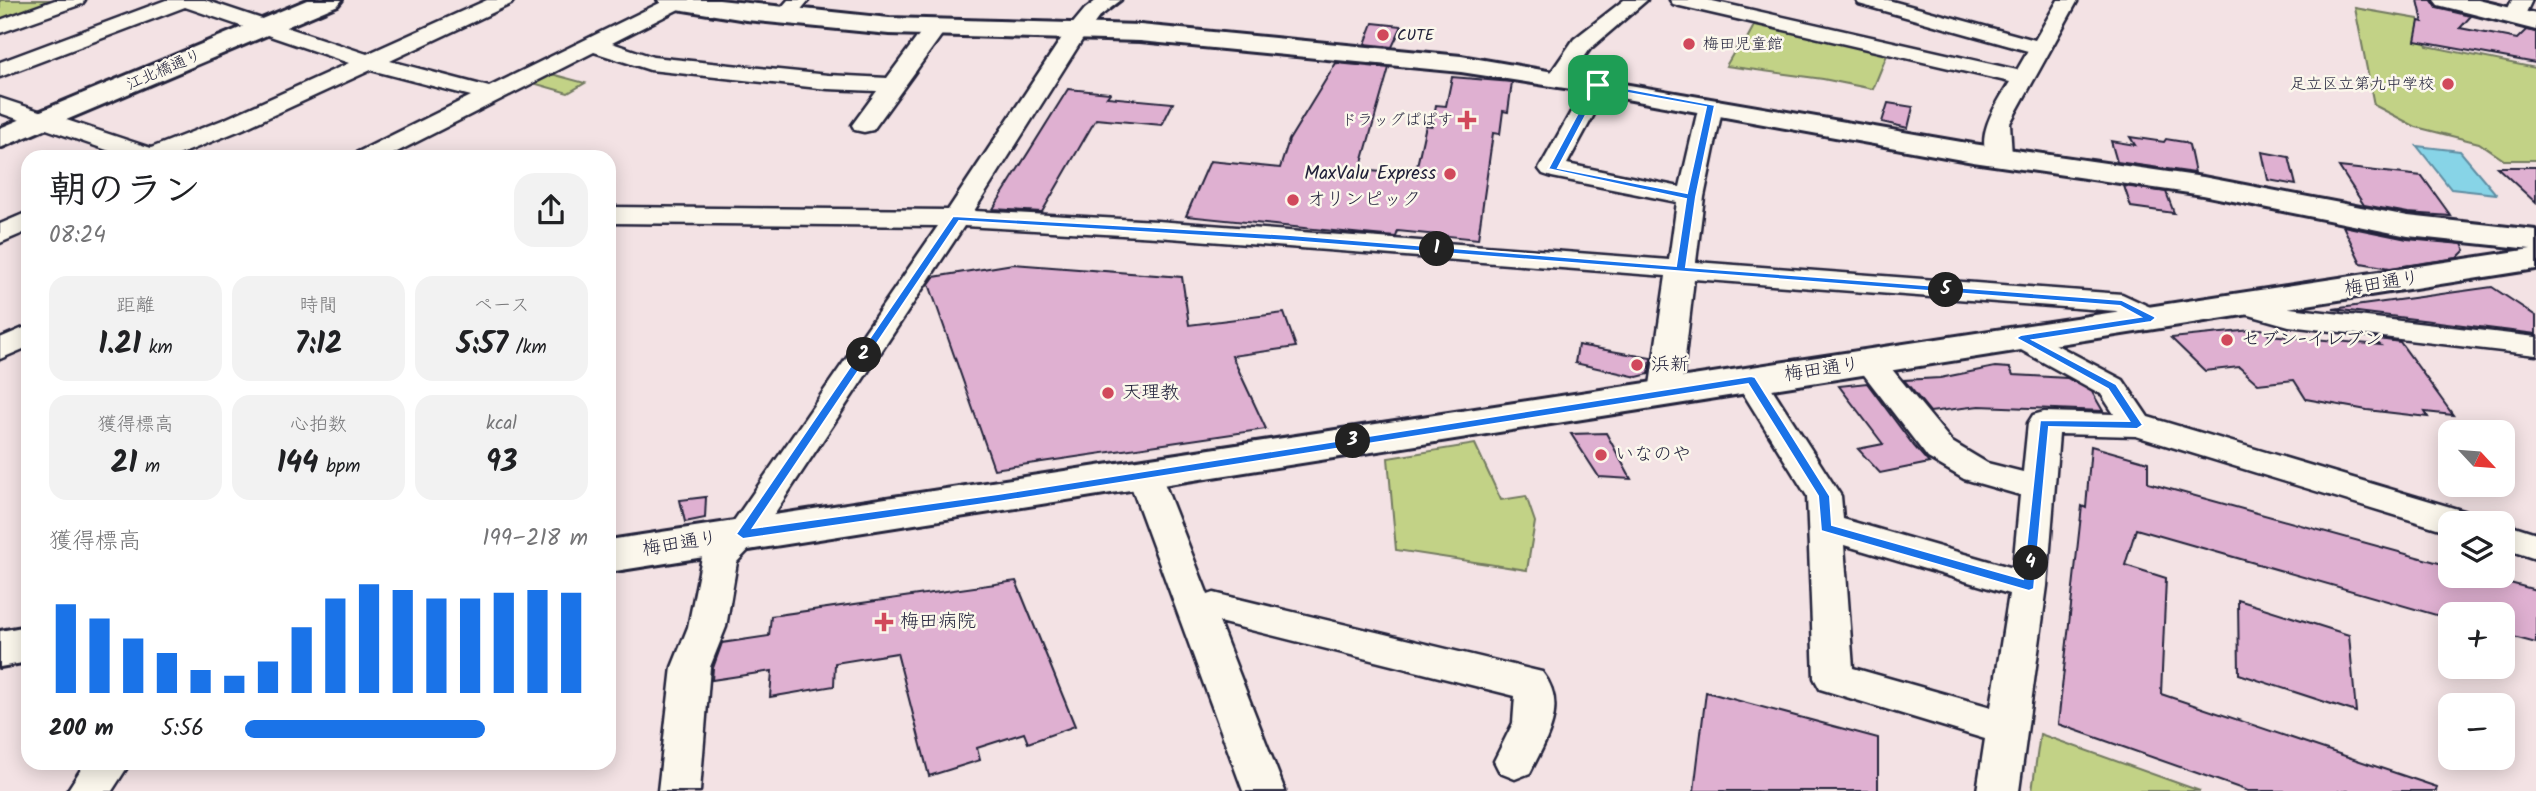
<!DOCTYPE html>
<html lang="ja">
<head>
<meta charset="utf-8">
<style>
	body { margin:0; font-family:Kalam,"Klee One",sans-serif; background:#f2f2f2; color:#202124; height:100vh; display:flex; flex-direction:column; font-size:26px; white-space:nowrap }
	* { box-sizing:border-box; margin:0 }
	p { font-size:23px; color:#757577 }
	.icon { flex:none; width:38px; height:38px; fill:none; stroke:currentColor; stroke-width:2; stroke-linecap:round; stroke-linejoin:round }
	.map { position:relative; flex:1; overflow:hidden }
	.drawer { position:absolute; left:21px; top:150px; width:595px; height:620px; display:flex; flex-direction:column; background:#fff; border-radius:21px; box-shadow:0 4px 18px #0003 }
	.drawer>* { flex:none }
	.needle { width:46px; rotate:116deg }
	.buttons { position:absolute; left:2438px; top:420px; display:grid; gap:14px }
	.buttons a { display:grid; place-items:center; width:77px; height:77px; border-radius:14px; background:#fff; box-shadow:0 4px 18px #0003; font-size:35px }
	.pin { position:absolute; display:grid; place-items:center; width:60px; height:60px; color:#fff; margin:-30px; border-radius:14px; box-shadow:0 4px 10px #0006 }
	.km { position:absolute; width:35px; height:35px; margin:-18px; border-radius:50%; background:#222; color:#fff; font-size:19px; line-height:35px; text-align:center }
	.round { display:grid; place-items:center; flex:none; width:74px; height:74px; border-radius:21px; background:#f2f2f2 }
	.summary { display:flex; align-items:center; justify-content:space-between; height:119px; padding:0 28px }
	h1 { font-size:38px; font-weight:700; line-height:52px }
	.stats { display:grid; grid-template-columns:repeat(3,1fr); gap:10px; height:119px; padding:7px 28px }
	.stats div { display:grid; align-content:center; border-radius:18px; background:#f2f2f2; text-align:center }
	.stats b { font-size:30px; font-weight:700 }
	.stats small { font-size:19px; font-weight:400 }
	.stats p { font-size:19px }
	.chart { height:196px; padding:14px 28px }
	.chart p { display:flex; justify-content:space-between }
	.chart svg { width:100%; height:126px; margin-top:7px; stroke:#1a73e8; stroke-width:6 }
	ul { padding:0 28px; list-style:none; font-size:23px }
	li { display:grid; grid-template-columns:112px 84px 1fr; align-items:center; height:52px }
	li i { height:18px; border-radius:9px; background:#1a73e8 }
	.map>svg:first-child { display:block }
	.green { fill:#c2d286; stroke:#727a60; stroke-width:2 }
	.water { fill:#87d4e7; stroke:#5f8da2; stroke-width:2 }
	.building { fill:#dfb0d1; stroke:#22223b; stroke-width:2 }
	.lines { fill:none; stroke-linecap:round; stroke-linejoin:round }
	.street-casing { stroke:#22223b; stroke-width:5 }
	.secondary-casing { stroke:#22223b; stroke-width:6 }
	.street { fill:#fbf7ec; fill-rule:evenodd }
	.secondary { fill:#fbf7ec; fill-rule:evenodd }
	.route { fill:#1a73e8; stroke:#fff; stroke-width:2; fill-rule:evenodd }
	.poi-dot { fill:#d1495b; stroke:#fbf7ec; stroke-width:2.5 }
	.labels { text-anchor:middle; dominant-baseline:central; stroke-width:5; stroke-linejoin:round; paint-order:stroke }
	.far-poi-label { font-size:16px; fill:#22223b; stroke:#fbf7ec; text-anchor:start }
	.far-street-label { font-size:16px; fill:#22223b; stroke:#fbf7ec }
	.poi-label { font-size:19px; fill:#22223b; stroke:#fbf7ec; text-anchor:start }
	.street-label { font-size:19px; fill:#22223b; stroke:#fbf7ec }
</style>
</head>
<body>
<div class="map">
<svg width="2536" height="791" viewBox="0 0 2536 791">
	<rect width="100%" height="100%" fill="#f3e2e4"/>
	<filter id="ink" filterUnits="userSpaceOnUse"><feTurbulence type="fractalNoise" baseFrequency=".0143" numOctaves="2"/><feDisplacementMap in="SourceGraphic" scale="14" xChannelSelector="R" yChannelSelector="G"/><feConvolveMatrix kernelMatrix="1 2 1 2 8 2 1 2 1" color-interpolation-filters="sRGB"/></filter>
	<g filter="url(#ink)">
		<!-- green -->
		<path class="green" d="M 0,0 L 63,0 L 0,25 Z
			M 2355,8 L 2418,19 L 2427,46 L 2536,68 L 2536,160 L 2504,160 L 2479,143 L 2416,127 L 2374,105 Z
			M 1756,22 L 1889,50 L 1873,89 L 1823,79 L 1726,66 L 1738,45 L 1743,46 Z
			M 544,72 L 585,83 L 568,93 L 526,81 Z
			M 1475,444 L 1501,500 L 1526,496 L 1535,522 L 1527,570 L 1396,550 L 1388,458 Z
			M 2040,734 L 2200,791 L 2032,791 Z"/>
		<!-- water -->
		<path class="water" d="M 2417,146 L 2460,151 L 2496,194 L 2451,189 Z"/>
		<!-- building -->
		<path class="building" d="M 2418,0 L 2432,0 L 2437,8 L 2471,16 L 2460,28 L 2517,39 L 2526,30 L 2536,32 L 2536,63 L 2415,41 L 2419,21 L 2423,22 Z
			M 1373,23 L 1402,26 L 1392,47 L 1365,44 Z
			M 1336,63 L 1389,68 L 1360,170 L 1415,175 L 1426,125 L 1432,126 L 1436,105 L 1446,106 L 1452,77 L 1512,82 L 1508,112 L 1503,111 L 1500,134 L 1493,133 L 1478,239 L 1398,231 L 1396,237 L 1363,234 L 1186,216 L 1210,161 L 1280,168 L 1289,140 Z
			M 1068,89 L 1110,93 L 1107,97 L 1173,103 L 1162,125 L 1096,119 L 1042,212 L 993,209 Z
			M 1888,103 L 1913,107 L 1908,128 L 1882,122 Z
			M 2130,137 L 2164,142 L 2166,139 L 2184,142 L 2189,145 L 2195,173 L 2117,162 L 2111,141 L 2135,145 Z
			M 2262,152 L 2289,157 L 2296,185 L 2268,180 Z
			M 2339,167 L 2422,176 L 2451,216 L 2408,213 L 2364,205 Z
			M 2497,167 L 2536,167 L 2536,203 Z
			M 2124,186 L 2166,192 L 2174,213 L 2131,207 Z
			M 2343,226 L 2407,239 L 2462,244 L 2465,250 L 2457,258 L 2390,268 L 2361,263 Z
			M 1013,264 L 1182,277 L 1189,325 L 1284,313 L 1296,347 L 1232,356 L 1266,429 L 994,469 L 929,284 L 934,277 Z
			M 2492,287 L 2536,316 L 2536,334 L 2333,309 Z
			M 2262,329 L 2269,335 L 2380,345 L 2371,338 L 2400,342 L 2453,415 L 2425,412 L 2428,417 L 2367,410 L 2306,399 L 2294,380 L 2258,384 L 2239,367 L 2205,371 L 2171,338 Z
			M 1578,345 L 1651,358 L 1649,374 L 1637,377 L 1575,363 Z
			M 1995,367 L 2010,368 L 2013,375 L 2067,378 L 2092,392 L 2103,411 L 1979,406 L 1930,412 L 1904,380 L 1940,378 Z
			M 1867,383 L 1914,446 L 1929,463 L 1880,473 L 1858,449 L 1883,444 L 1839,386 Z
			M 1606,433 L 1631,479 L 1599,477 L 1571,434 Z
			M 2091,446 L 2148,462 L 2148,483 L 2450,566 L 2450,576 L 2484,576 L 2536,590 L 2536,643 L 2502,634 L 2502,614 L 2450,614 L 2450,619 L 2136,529 L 2125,565 L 2166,578 L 2161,694 L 2437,787 L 2436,791 L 2248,791 L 2058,724 L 2082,506 L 2086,508 Z
			M 706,497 L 705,518 L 685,522 L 680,500 Z
			M 1016,581 L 1075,726 L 1028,743 L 1024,733 L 977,748 L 980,760 L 929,776 L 897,653 L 835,663 L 834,686 L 770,697 L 772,671 L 712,680 L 713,668 L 722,643 L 769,636 L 771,616 Z
			M 2238,600 L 2349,635 L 2356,712 L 2239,674 Z
			M 1706,692 L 1878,738 L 1878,791 L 1694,791 Z"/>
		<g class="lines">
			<defs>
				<path id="street" d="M 55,0 L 85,0 L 82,4 L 0,33 L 0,20 Z
					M 166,0 L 205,0 L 367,54 L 487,0 L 514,0 L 511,4 L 390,61 L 489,87 L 666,0 L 688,2 L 685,6 L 612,43 L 653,57 L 828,75 L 887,78 L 927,24 L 943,24 L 946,29 L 873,130 L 864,132 L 855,130 L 852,125 L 877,91 L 828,89 L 650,70 L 594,52 L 385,158 L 353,158 L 356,153 L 471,96 L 371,70 L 243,129 L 171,158 L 130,158 L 0,113 L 0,98 L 151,148 L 225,119 L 349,63 L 185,7 L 0,77 L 0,62 Z
					M 788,0 L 809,0 L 792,20 L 778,20 L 774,16 Z
					M 1097,0 L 1121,0 L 1099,17 L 1082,40 L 974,211 L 1157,221 L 1669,260 L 1677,202 L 1552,177 L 1543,174 L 1539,169 L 1586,85 L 1590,80 L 1606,80 L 1610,85 L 1567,164 L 1680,187 L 1699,105 L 1703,100 L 1719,100 L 1723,105 L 1704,197 L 1696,262 L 2122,294 L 2161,312 L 2166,318 L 2161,324 L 2151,327 L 2141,324 L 2116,311 L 1694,279 L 1681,392 L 1676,399 L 1665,402 L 1654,399 L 1649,392 L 1666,276 L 1157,237 L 964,226 L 755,543 L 737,562 L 726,627 L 710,667 L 700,791 L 658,791 L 672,667 L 688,627 L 702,557 L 707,548 L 731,525 L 938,226 L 609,223 L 609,207 L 948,210 L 1065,33 L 1085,9 Z
					M 1624,0 L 1647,0 L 1590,49 L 1566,83 L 1550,83 L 1547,78 L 1574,39 Z
					M 1670,0 L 1708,0 L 2017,70 L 2028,51 L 1859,4 L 1856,0 L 1888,0 L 2035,40 L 2058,0 L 2078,0 L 2010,123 L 2012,157 L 2008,162 L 1999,165 L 1990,162 C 1973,137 1997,103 2010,82 L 1680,6 L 1673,4 Z
					M 2512,0 L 2532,0 L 2522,21 L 2508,21 L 2504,17 Z
					M 28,212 L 28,231 L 0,243 L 0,224 Z
					M 2245,296 L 2290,308 L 2536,337 L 2536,355 L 2289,326 L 2235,311 L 2230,305 L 2235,299 Z
					M 28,326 L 28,347 L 0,359 L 0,338 Z
					M 2021,329 L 2032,332 L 2123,380 L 2148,417 L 2474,514 L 2479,523 L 2450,523 L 2450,532 L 2136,436 L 2059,434 L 2047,586 L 2019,791 L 1977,791 L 1985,739 L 1820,689 L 1814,678 L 1807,496 L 1735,380 L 1740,373 L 1751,370 L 1762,373 L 1841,496 L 1843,519 L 2013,568 L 2020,495 L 1964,479 L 1928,458 L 1855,363 L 1859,356 L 1870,353 L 1881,356 L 1952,442 L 1987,463 L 2023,472 L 2028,423 L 2033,415 L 2044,412 L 2114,414 L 2101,394 L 2010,344 L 2006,338 L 2010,332 ZM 1844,545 L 2009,594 L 1991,707 L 1853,668 Z
					M 1144,463 L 1156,467 L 1161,475 L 1208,595 L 1214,593 L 1542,672 C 1569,706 1546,740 1530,773 L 1515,779 L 1500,773 L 1494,761 L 1513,723 L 1515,696 L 1219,622 L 1285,791 L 1243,791 L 1127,475 L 1132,467 Z
					M 2502,522 L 2536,533 L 2536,559 L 2502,548 L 2502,523 L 2499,523 Z
					M 85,763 L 130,763 L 112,791 L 67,791 Z"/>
				<path id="secondary" d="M 307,0 L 342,0 L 338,5 L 0,148 L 0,128 Z
					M 658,0 L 719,0 L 889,18 L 1140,25 L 1461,56 L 1973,144 L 2203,177 L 2408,216 L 2536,230 L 2536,269 L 609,572 L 609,540 L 2531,249 L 2408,236 L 2203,195 L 1973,162 L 1571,89 L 1461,72 L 1140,41 L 889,34 L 746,20 L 671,8 L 662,5 Z
					M 2434,0 L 2478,0 L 2536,14 L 2536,30 L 2438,5 Z
					M 28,626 L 28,662 L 0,667 L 0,631 Z"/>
			</defs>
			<!-- street casing -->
			<use href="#street" class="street-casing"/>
			<!-- secondary casing -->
			<use href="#secondary" class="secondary-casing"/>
			<!-- street -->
			<use href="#street" class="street"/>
			<!-- secondary -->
			<use href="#secondary" class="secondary"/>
		</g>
	</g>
	<!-- route -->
	<path class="route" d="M 1598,83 L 1715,105 L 1696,197 L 1686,267 L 2122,300 L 2154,316 L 2156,318 L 2151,322 L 2033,340 L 2116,384 L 2143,425 L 2137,429 L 2049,427 L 2034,589 L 2029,591 L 1821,531 L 1818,496 L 1748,384 L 998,502 L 743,539 L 736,534 L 953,216 L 1290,235 L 1676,266 L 1686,199 L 1548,169 L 1593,85 ZM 1600,88 L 1706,107 L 1687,193 L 1558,168 ZM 959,221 L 1290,241 L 2120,306 L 2140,317 L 2021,335 L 2016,338 L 2108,389 L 2129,421 L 2040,420 L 2023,579 L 1832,525 L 1830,496 L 1755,377 L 1751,376 L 998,494 L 753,528 Z"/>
	<!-- markers -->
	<g class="poi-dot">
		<circle cx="1383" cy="35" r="7"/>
		<circle cx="1689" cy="44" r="7"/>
		<circle cx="2448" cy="84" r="7"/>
		<path d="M1463.5 109.5h7v7h7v7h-7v7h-7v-7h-7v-7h7z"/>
		<circle cx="1450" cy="174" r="7"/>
		<circle cx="1293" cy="200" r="7"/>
		<circle cx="2227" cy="340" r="7"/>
		<circle cx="1637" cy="365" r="7"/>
		<circle cx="1108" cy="393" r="7"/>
		<circle cx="1601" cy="455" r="7"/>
		<path d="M880.5 611.5h7v7h7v7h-7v7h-7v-7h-7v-7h7z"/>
	</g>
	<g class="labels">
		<!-- far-poi labels -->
		<g class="far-poi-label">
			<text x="1397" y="35">CUTE</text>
			<text x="1703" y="44">梅田児童館</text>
			<text x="2434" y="84" text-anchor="end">足立区立第九中学校</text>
			<text x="1453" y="120" text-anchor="end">ドラッグぱぱす</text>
		</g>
		<!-- far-street labels -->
		<g class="far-street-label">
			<text transform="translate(164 70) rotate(-23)">江北橋通り</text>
		</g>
		<!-- poi labels -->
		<g class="poi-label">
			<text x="1436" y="174" text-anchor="end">MaxValu Express</text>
			<text x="1307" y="200">オリンピック</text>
			<text x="2241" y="340">セブン-イレブン</text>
			<text x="1651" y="365">浜新</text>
			<text x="1122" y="393">天理教</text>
			<text x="1615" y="455">いなのや</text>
			<text x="900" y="622">梅田病院</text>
		</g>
		<!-- street labels -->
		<g class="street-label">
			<text transform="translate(2382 284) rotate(-9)">梅田通り</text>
			<text transform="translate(1822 370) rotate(-8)">梅田通り</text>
			<text transform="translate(680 544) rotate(-9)">梅田通り</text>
		</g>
	</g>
</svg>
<div class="buttons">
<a><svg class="needle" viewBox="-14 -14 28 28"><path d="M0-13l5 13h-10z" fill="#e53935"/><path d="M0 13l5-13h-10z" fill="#757577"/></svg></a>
<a><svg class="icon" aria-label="layers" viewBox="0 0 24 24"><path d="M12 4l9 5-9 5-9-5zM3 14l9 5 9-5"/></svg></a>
<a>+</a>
<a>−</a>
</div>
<div class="pin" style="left:1598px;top:85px;background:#1e9e55"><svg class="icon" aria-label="arrive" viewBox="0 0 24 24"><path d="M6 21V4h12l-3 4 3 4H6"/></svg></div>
<b class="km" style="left:1437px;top:249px">1</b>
<b class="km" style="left:864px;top:355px">2</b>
<b class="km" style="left:1353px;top:441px">3</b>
<b class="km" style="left:2031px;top:563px">4</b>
<b class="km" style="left:1946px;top:290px">5</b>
<section class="drawer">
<div class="summary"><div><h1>朝のラン</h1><p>08:24</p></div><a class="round"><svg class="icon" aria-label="share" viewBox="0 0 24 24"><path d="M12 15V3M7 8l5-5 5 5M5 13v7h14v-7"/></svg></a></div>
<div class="stats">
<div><p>距離</p><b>1.21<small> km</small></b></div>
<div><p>時間</p><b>7:12</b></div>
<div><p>ペース</p><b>5:57<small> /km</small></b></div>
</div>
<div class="stats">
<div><p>獲得標高</p><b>21<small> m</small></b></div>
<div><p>心拍数</p><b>144<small> bpm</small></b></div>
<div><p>kcal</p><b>93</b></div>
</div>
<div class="chart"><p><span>獲得標高</span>199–218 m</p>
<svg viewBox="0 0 160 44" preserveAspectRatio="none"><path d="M5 44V13M15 44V18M25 44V25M35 44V30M45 44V36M55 44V38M65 44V33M75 44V21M85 44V11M95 44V6M105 44V8M115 44V11M125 44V11M135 44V9M145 44V8M155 44V9"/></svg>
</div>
<ul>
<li><b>200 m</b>5:56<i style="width:70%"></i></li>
</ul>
</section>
</div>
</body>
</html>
